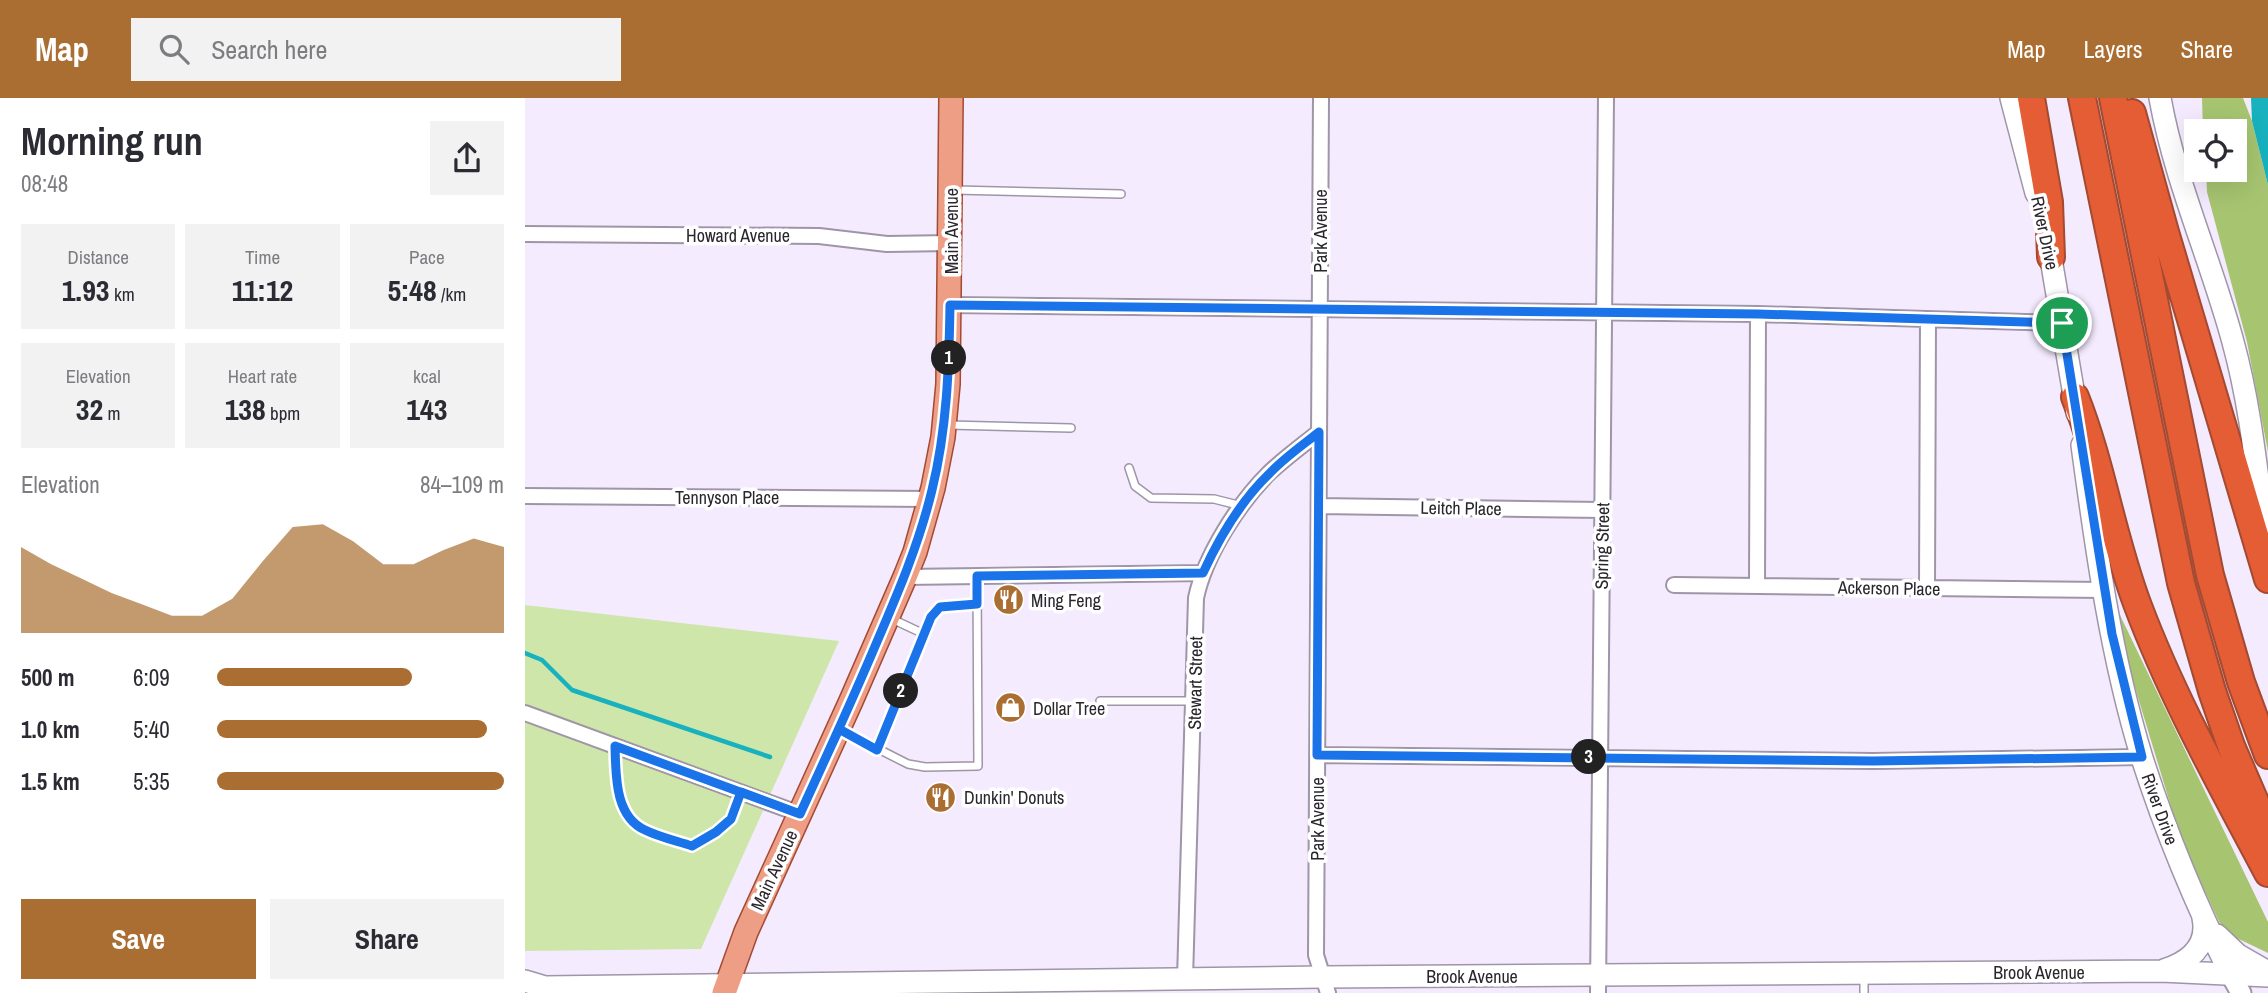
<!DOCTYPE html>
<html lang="en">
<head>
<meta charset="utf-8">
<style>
	body { margin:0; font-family:"Archivo Narrow",sans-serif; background:#f2f2f3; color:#2b2b33; height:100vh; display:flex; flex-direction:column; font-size:26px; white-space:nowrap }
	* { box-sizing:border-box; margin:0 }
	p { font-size:23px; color:#7c7c81 }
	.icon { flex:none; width:38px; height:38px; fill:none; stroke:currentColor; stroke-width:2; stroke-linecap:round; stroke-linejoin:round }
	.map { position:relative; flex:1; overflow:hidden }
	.drawer { display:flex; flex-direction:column; background:#fff; width:525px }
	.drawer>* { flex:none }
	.controls { position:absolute; left:1659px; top:21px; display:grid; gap:14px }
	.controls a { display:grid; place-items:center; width:63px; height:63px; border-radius:0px; background:#fff; box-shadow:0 7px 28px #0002; font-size:35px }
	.pin { position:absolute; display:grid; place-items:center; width:60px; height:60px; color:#fff; margin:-30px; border:4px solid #fff; border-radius:50%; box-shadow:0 2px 7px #0007 }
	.km { position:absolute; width:35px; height:35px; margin:-18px; border-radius:50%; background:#222; color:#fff; font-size:19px; line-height:35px; text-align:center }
	.round { display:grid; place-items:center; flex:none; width:74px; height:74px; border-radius:0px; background:#f2f2f3 }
	.head { display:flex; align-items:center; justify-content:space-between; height:119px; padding:0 21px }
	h1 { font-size:38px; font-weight:700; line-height:52px }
	.metrics { display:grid; grid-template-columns:repeat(3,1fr); gap:10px; height:119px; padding:7px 21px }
	.metrics div { display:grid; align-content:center; border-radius:0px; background:#f2f2f3; text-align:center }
	.metrics b { font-size:30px; font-weight:700 }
	.metrics small { font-size:19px; font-weight:400 }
	.metrics p { font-size:19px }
	.chart { height:196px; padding:14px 21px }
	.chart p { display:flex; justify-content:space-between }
	.chart svg { width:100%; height:126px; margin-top:7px; fill:#ab6e32; opacity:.7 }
	.button { display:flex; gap:14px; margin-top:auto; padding:14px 21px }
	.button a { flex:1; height:80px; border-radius:0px; background:#ab6e32; color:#fff; font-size:28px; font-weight:700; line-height:80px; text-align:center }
	.button a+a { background:#f2f2f3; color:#2b2b33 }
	ul { padding:0 21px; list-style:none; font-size:23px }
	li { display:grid; grid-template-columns:112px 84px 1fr; align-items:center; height:52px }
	li i { height:18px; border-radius:9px; background:#ab6e32 }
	header { display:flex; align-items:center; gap:42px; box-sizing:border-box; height:98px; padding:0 35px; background:#ab6e32; color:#fff }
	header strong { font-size:33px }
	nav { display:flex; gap:38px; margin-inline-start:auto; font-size:24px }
	.search { width:490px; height:63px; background:#f2f2f3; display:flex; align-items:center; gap:18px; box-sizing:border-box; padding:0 24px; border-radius:0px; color:#7c7c81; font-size:26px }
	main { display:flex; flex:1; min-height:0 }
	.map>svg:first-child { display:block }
	.green { fill:#cfe6ab }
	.forest { fill:#a7c571 }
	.water { fill:#17b2be }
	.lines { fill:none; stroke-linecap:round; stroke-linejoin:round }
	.stream { stroke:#17b2be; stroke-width:4.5 }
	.service-casing { stroke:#9f95a7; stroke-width:10 }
	.minor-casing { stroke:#9f95a7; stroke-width:18 }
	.tertiary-casing { stroke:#9f95a7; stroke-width:23 }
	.secondary-casing { stroke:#9f95a7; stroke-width:24 }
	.primary-casing { stroke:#a34a32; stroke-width:26 }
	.motorway-casing { stroke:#a34a32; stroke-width:30 }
	.service { stroke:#fff; stroke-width:7 }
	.minor { stroke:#fff; stroke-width:14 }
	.tertiary { stroke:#fff; stroke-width:19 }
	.secondary { stroke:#fff; stroke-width:21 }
	.primary { stroke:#ef9e86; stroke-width:23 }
	.motorway { stroke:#e45d35; stroke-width:26 }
	.route-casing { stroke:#fff; stroke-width:14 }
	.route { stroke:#1a73e8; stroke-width:9 }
	.labels { text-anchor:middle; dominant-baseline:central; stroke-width:7; stroke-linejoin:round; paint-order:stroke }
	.street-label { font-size:18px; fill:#29262d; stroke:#fff }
	.poi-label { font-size:18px; fill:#29262d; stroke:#fff; text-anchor:start }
</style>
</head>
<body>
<header>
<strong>Map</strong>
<div class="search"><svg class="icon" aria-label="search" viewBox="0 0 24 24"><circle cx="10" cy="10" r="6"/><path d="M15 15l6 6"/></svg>Search here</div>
<nav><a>Map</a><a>Layers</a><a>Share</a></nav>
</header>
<main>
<section class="drawer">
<div class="head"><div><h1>Morning run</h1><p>08:48</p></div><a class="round"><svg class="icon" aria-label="share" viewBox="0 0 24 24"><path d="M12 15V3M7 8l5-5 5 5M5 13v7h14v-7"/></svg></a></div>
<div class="metrics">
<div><p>Distance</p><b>1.93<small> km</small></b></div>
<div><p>Time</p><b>11:12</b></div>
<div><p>Pace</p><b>5:48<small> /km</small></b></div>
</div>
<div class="metrics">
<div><p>Elevation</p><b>32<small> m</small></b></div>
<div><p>Heart rate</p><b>138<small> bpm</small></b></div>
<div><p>kcal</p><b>143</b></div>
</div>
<div class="chart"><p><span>Elevation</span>84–109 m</p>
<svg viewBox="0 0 160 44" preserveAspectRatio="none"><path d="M0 44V14L10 20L20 25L30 30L40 34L50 38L60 38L70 32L80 19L90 7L100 6L110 12L120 20L130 20L140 15L150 11L160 14V44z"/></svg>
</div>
<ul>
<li><b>500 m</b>6:09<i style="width:68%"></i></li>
<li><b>1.0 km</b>5:40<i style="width:94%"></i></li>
<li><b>1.5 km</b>5:35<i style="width:100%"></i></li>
</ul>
<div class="button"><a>Save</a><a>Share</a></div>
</section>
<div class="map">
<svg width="1743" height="895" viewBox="0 0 1743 895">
	<rect width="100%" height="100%" fill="#f5ebff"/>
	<!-- green -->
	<path class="green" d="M 0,507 L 314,543 L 176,851 L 0,853 Z"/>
	<!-- forest -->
	<path class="forest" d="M 1677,0 L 1718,0 L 1727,23 L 1743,87 L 1743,354 L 1722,244 L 1682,94 L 1681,72 L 1710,72 L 1710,33 L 1678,33 Z
		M 1593,513 L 1743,824 L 1743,855 L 1699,834 L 1657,745 L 1599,553 Z"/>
	<!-- water -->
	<path class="water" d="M 1726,0 L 1743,0 L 1743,87 L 1727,23 Z"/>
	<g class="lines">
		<!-- stream -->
		<path class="stream" d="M 0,555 L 17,562 L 47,592 L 245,659"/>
		<defs>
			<path id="service" d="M 430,92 L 596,96
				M 424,327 L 546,330
				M 604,370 L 610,388 L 626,400 L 689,401 L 717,408
				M 399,536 L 406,519 L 415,509 L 452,506
				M 575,603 L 669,603
				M 318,633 L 383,666 L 400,669 L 453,668 L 452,478
				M 90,649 C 91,677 90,711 115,730 C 129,739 151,743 167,748 C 198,730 203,729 216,695
				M 352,651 L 399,536 L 367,521
				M 1339,877 L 1339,895"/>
			<path id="minor" d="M 796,0 L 791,857 L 803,895
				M 0,136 L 294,138 L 362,146 L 426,145
				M 425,207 L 1233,216 L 1537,225
				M 0,398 L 405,401
				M 794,408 L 1078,412
				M 380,479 L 678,475
				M 1149,487 L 1580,492
				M 1232,488 L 1233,216
				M 1402,490 L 1403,221
				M 0,615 L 275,716
				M 792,657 L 1348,663 L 1617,659
				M 660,881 L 671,500 C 680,457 714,405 744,375 C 760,360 778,347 794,334
				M 1073,895 L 1081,0"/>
			<path id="tertiary" d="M 1706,877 L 1716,895"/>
			<path id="secondary" d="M 1486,0 L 1511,95
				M 1635,0 C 1650,84 1686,162 1708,244 C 1726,309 1732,377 1741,443
				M 1523,143 L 1552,315
				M 1557,347 C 1571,451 1586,559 1617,660 C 1641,735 1671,807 1706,877
				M 1692,837 L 1713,857 L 1743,874
				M 1639,872 C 1664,864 1684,848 1678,820
				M 0,883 L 20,889 L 798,879 L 1636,873 L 1743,878"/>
			<path id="primary" d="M 199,895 L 221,834 L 326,603 L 380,479 L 390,454 L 408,390 L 418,339 L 423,286 L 426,0"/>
			<path id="motorway" d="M 1506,0 L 1524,104 L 1526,159
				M 1557,0 L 1656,485 L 1687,593 L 1706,648 L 1743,734
				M 1588,0 L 1685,477 L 1716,584 L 1743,657
				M 1607,15 L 1640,134 L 1743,481
				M 1550,299 C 1577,367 1587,440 1613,508 C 1648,601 1697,688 1743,775"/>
		</defs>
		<!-- service casing -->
		<use href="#service" class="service-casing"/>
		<!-- minor casing -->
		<use href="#minor" class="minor-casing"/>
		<!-- tertiary casing -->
		<use href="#tertiary" class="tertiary-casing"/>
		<!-- secondary casing -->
		<use href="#secondary" class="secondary-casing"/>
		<!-- primary casing -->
		<use href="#primary" class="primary-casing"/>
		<!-- motorway casing -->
		<use href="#motorway" class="motorway-casing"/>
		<!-- service -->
		<use href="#service" class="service"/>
		<!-- minor -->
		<use href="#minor" class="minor"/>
		<!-- tertiary -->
		<use href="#tertiary" class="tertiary"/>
		<!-- secondary -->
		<use href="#secondary" class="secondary"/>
		<!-- primary -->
		<use href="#primary" class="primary"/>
		<!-- motorway -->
		<use href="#motorway" class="motorway"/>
	</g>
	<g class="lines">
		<defs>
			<path id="route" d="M 1537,225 L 1233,216 L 425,207 C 424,270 422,331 407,392 C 394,446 373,495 351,546 C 327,603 301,659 275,716 L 90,648 C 91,675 89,718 120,732 C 134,739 152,743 167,748 L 191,734 L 206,721 L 216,694 L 275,716 L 314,631 L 352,652 L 406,519 L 415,509 L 452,506 L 452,478 L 678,475 C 694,440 716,403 744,376 C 759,360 778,347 794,334 L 792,657 L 1348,663 L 1617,659 L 1587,536 L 1537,225"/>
		</defs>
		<!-- route casing -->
		<use href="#route" class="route-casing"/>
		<!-- route -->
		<use href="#route" class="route"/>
	</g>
	<!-- icons -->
	<defs>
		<symbol id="restaurant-disc" viewBox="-11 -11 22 22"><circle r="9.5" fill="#ab6e32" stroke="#fff"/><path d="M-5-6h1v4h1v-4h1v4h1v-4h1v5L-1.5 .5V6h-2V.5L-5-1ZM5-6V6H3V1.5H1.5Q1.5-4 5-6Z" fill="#fff"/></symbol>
		<symbol id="shop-disc" viewBox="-11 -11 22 22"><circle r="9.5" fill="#ab6e32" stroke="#fff"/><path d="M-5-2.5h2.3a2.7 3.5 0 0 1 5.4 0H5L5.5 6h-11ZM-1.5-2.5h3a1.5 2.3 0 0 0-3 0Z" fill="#fff"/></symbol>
	</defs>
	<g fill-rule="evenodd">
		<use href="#restaurant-disc" x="466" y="484" width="35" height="35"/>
		<use href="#shop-disc" x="468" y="592" width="35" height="35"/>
		<use href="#restaurant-disc" x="398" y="682" width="35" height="35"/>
	</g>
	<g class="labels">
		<!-- street labels -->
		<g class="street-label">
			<text transform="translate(426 133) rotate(-90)">Main Avenue</text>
			<text transform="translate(795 133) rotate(-90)">Park Avenue</text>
			<text transform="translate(1520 135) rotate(78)">River Drive</text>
			<text x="213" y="137">Howard Avenue</text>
			<text x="202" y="399">Tennyson Place</text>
			<text transform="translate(936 410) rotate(1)">Leitch Place</text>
			<text transform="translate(1077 448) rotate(-89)">Spring Street</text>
			<text transform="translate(1364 490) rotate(1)">Ackerson Place</text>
			<text transform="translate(670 585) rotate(-89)">Stewart Street</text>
			<text transform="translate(1635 711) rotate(70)">River Drive</text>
			<text transform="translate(792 721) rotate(-90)">Park Avenue</text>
			<text transform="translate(249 772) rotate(-65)">Main Avenue</text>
			<text x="1514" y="874">Brook Avenue</text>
			<text x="947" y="878">Brook Avenue</text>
		</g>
		<!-- poi labels -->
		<g class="poi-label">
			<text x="506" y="502">Ming Feng</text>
			<text x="508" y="610">Dollar Tree</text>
			<text x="439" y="699">Dunkin' Donuts</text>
		</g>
	</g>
</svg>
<div class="controls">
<a><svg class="icon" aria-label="locate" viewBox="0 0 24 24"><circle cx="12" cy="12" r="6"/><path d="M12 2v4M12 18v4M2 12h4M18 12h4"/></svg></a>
</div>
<div class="pin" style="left:1537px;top:225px;background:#1e9e55"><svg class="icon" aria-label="arrive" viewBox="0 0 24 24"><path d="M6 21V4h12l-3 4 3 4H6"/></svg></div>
<b class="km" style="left:424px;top:260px">1</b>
<b class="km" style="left:376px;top:593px">2</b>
<b class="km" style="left:1064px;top:659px">3</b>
</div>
</main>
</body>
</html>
